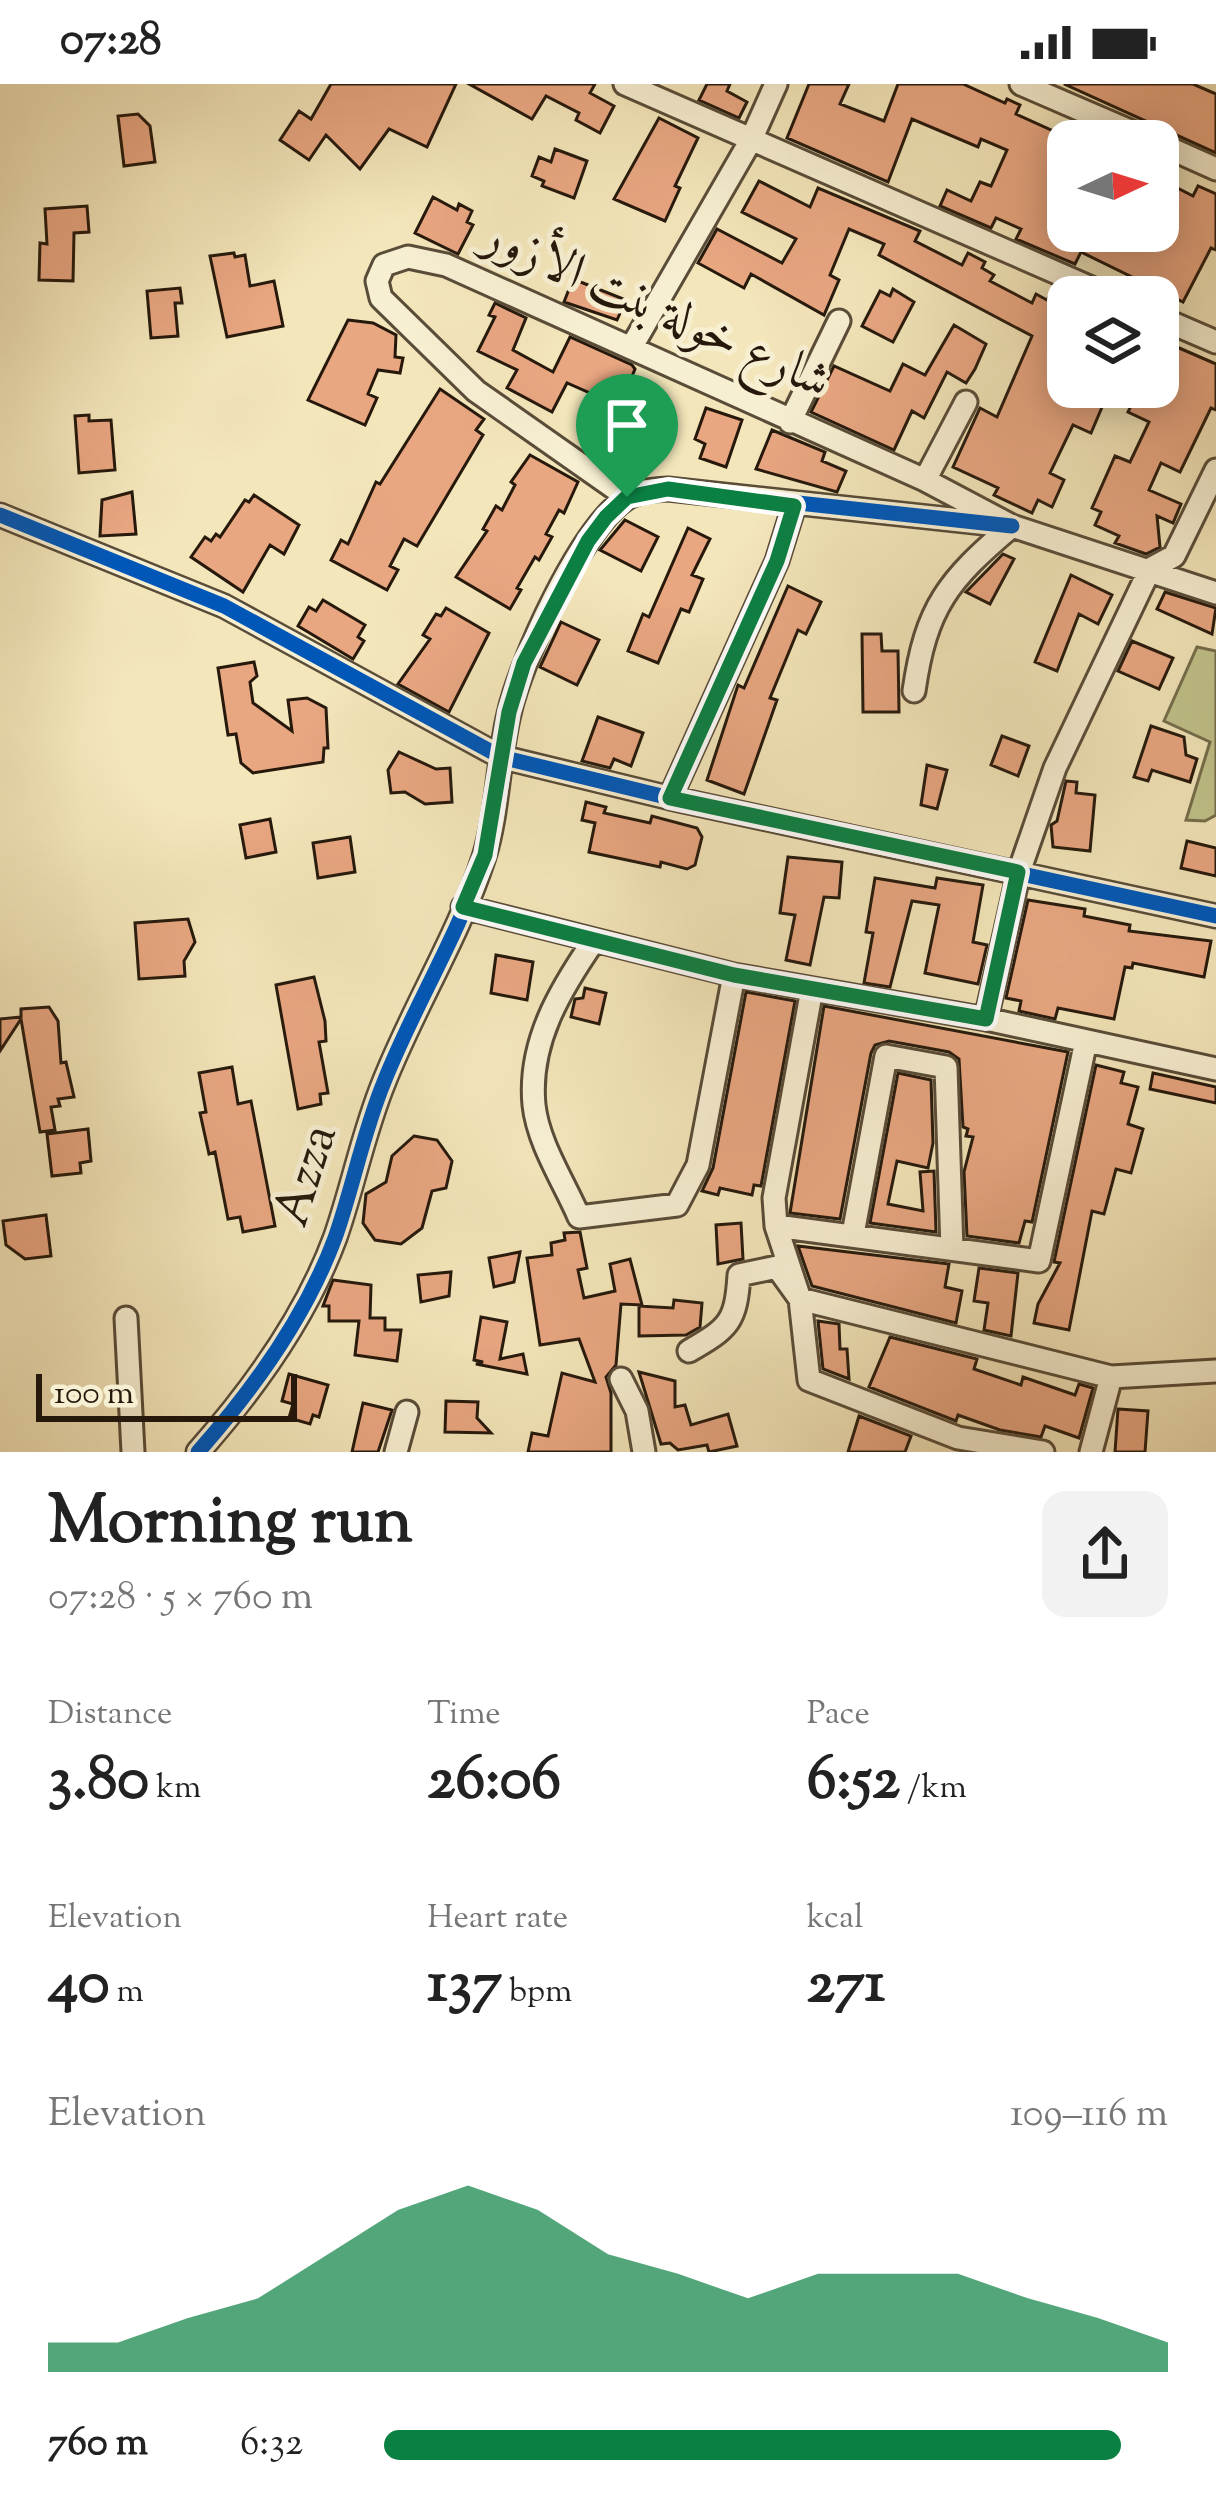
<!DOCTYPE html>
<html lang="en">
<head>
<meta charset="utf-8">
<style>
	body { margin:0; font-family:"Sorts Mill Goudy",Amiri,serif; background:#f2f2f2; color:#222; height:100vh; display:flex; flex-direction:column; font-size:45px; white-space:nowrap }
	* { box-sizing:border-box; margin:0 }
	p { font-size:39px; color:#767676 }
	.icon { flex:none; width:66px; height:66px; fill:none; stroke:currentColor; stroke-width:2; stroke-linecap:round; stroke-linejoin:round }
	.map { position:relative; height:1368px; overflow:hidden }
	.panel { display:flex; flex-direction:column; background:#fff; flex:1 }
	.panel>* { flex:none }
	.needle { width:78px; rotate:86deg }
	.tools { position:absolute; left:1047px; top:36px; display:grid; gap:24px }
	.tools a { display:grid; place-items:center; width:132px; height:132px; border-radius:24px; background:#fff; box-shadow:0 6px 30px #0003; font-size:60px }
	.scale { position:absolute; left:36px; bottom:30px; width:261px; box-sizing:border-box; padding-left:12px; border:6px solid #26190c; border-top:0; font-size:33px; line-height:42px; white-space:nowrap; color:#26190c; -webkit-text-stroke:9px #f7efd2; paint-order:stroke }
	.pin { position:absolute; display:grid; place-items:center; width:102px; height:102px; color:#fff; margin:-123px -51px; border-radius:50% 50% 50% 0; rotate:-45deg; box-shadow:0 0 12px #0007 }
	.pin .icon { rotate:45deg }
	.round { display:grid; place-items:center; flex:none; width:126px; height:126px; border-radius:24px; background:#f2f2f2 }
	.headline { display:flex; align-items:center; justify-content:space-between; height:204px; padding:0 48px }
	h1 { font-size:66px; font-weight:700; line-height:90px }
	.stats { display:grid; grid-template-columns:repeat(3,1fr); gap:18px; height:204px; padding:12px 48px }
	.stats div { display:grid; align-content:center }
	.stats b { font-size:60px; font-weight:700 }
	.stats small { font-size:33px; font-weight:400 }
	.stats p { font-size:33px }
	.chart { height:336px; padding:24px 48px }
	.chart p { display:flex; justify-content:space-between }
	.chart svg { width:100%; height:216px; margin-top:12px; fill:#0b8043; opacity:.7 }
	ul { padding:0 48px; list-style:none; font-size:39px }
	li { display:grid; grid-template-columns:192px 144px 1fr; align-items:center; height:90px }
	li i { height:30px; border-radius:15px; background:#0b8043 }
	.status { display:flex; justify-content:space-between; align-items:center; height:84px; padding:0 60px; background:#fff; direction:ltr }
	.status svg { height:33px; fill:currentColor }
	.map>svg:first-child { display:block }
	.green { fill:#c1c38b; stroke:#746e4c; stroke-width:3 }
	.building { fill:#e8a681; stroke:#26190c; stroke-width:3 }
	.lines { fill:none; stroke-linecap:round; stroke-linejoin:round }
	.minor-casing { stroke:#594c38; stroke-width:27 }
	.minor { stroke:#f7efd2; stroke-width:21 }
	.cycleway-casing { stroke:#f7efd2; stroke-width:22 }
	.cycleway { stroke:#0057b8; stroke-width:15 }
	.route-casing { stroke:#fff; stroke-width:24 }
	.route { stroke:#0b8043; stroke-width:15 }
	.labels { text-anchor:middle; dominant-baseline:central; stroke-width:10; stroke-linejoin:round; paint-order:stroke }
	.street-label { font-size:51px; fill:#26190c; stroke:#f7efd2 }
</style>
</head>
<body>
<div class="status"><b>07:28</b><svg viewBox="0 0 49 12"><path d="M0 12V9h3v3zM5 12V6h3v6zM10 12V3h3v9zM15 12V0h3v12zM26 1h20v11H26zM47 4h2v5h-2z"/></svg></div>
<div class="map">
<svg width="1216" height="1368" viewBox="0 0 1216 1368">
	<rect width="100%" height="100%" fill="#f3e6ba"/>
	<filter id="stains"><feTurbulence type="fractalNoise" baseFrequency=".00167" numOctaves="4"/><feColorMatrix values="0 0 0 0 .2 0 0 0 0 .09 0 0 0 0 .02 0 0 0 .5 -.17"/></filter>
	<radialGradient id="worn" r=".72"><stop offset=".6" stop-color="#630" stop-opacity="0"/><stop offset="1" stop-color="#630" stop-opacity=".3"/></radialGradient>
	<!-- green -->
	<path class="green" d="M 1197,563 L 1216,567 L 1216,731 L 1205,737 L 1186,736 L 1210,658 L 1164,637 Z"/>
	<!-- building -->
	<path class="building" d="M 331,0 L 456,0 L 427,63 L 389,45 L 360,85 L 326,51 L 309,76 L 280,56 L 299,27 L 311,35 Z
		M 469,0 L 595,0 L 590,9 L 614,22 L 600,49 L 576,36 L 579,29 L 546,12 L 532,35 Z
		M 707,0 L 730,0 L 727,7 L 747,18 L 739,34 L 699,16 Z
		M 809,0 L 849,0 L 840,20 L 884,37 L 898,0 L 963,0 L 1005,19 L 1007,15 L 1020,21 L 1016,30 L 1073,56 L 1068,57 L 1068,147 L 1158,147 L 1158,94 L 1193,112 L 1198,102 L 1216,110 L 1216,166 L 1211,164 L 1183,218 L 1081,168 L 1075,180 L 1016,155 L 1021,145 L 996,134 L 991,144 L 940,122 L 947,106 L 971,117 L 980,98 L 991,102 L 1007,66 L 981,55 L 978,63 L 912,35 L 888,98 L 787,54 Z
		M 1064,0 L 1193,0 L 1216,10 L 1216,69 Z
		M 138,30 L 150,42 L 155,78 L 124,82 L 118,32 Z
		M 659,34 L 698,54 L 675,102 L 680,104 L 665,137 L 614,115 Z
		M 555,65 L 587,77 L 574,114 L 542,102 L 544,97 L 532,92 L 539,73 L 551,78 Z
		M 759,97 L 810,123 L 818,104 L 920,147 L 915,157 L 962,181 L 968,169 L 985,178 L 982,184 L 994,191 L 990,197 L 1032,219 L 1036,210 L 1047,216 L 1051,209 L 1068,219 L 1068,265 L 1057,296 L 1105,316 L 1091,349 L 1073,341 L 1050,389 L 1064,396 L 1052,423 L 1038,416 L 1032,429 L 994,411 L 998,404 L 953,383 L 980,324 L 997,333 L 1032,252 L 879,171 L 884,160 L 849,145 L 830,191 L 839,196 L 824,231 L 751,190 L 744,204 L 698,179 L 717,145 L 782,179 L 796,155 L 742,128 Z
		M 433,113 L 457,126 L 459,120 L 472,127 L 467,138 L 473,141 L 458,170 L 415,149 Z
		M 87,122 L 89,148 L 74,149 L 73,197 L 39,196 L 40,159 L 47,160 L 45,125 Z
		M 234,169 L 235,173 L 245,171 L 250,202 L 274,197 L 283,242 L 227,253 L 210,172 Z
		M 573,195 L 626,216 L 617,236 L 564,218 Z
		M 180,204 L 182,219 L 175,219 L 178,252 L 151,254 L 147,207 Z
		M 893,205 L 914,218 L 893,258 L 862,242 L 880,207 L 890,212 Z
		M 495,219 L 526,234 L 513,266 L 553,288 L 570,253 L 632,281 L 635,285 L 626,307 L 621,305 L 615,320 L 567,299 L 552,328 L 507,304 L 517,286 L 478,267 L 495,233 L 489,231 Z
		M 348,236 L 373,239 L 396,251 L 395,273 L 403,274 L 400,289 L 378,286 L 368,310 L 377,314 L 365,341 L 308,316 Z
		M 954,241 L 986,260 L 975,285 L 966,299 L 947,288 L 924,334 L 912,327 L 894,366 L 811,328 L 834,282 L 890,307 L 903,280 L 925,291 Z
		M 1163,257 L 1216,280 L 1216,326 L 1211,324 L 1180,388 L 1161,379 L 1149,406 L 1181,420 L 1173,439 L 1157,432 L 1160,463 L 1146,470 L 1115,459 L 1119,452 L 1095,441 L 1101,428 L 1092,424 L 1115,372 L 1130,378 L 1149,338 L 1128,328 L 1138,307 L 1155,316 L 1171,277 L 1158,270 Z
		M 440,305 L 484,335 L 476,346 L 483,351 L 417,462 L 404,455 L 390,482 L 398,486 L 387,506 L 331,476 L 341,456 L 348,460 L 376,398 L 380,400 Z
		M 706,324 L 742,336 L 726,383 L 700,374 L 705,360 L 695,355 Z
		M 89,331 L 89,337 L 111,336 L 115,386 L 79,389 L 75,332 Z
		M 772,346 L 825,368 L 822,377 L 846,387 L 837,408 L 756,385 Z
		M 530,371 L 578,398 L 564,429 L 559,426 L 546,450 L 552,453 L 539,476 L 535,473 L 517,504 L 521,506 L 510,525 L 456,493 L 487,447 L 483,445 L 496,422 L 502,426 L 515,401 L 511,398 Z
		M 132,408 L 136,450 L 100,452 L 102,416 Z
		M 254,411 L 299,441 L 284,470 L 270,461 L 243,508 L 191,473 L 205,453 L 211,457 L 216,450 L 220,453 L 245,416 L 249,418 Z
		M 625,436 L 658,453 L 641,487 L 600,466 Z
		M 688,444 L 710,455 L 692,491 L 703,495 L 689,528 L 681,525 L 658,579 L 628,567 L 643,530 L 649,533 Z
		M 1003,470 L 1014,475 L 990,520 L 966,508 Z
		M 1071,491 L 1112,511 L 1098,540 L 1079,530 L 1057,587 L 1035,578 Z
		M 788,502 L 821,518 L 806,550 L 798,546 L 770,614 L 777,616 L 744,710 L 707,696 L 738,601 L 744,604 Z
		M 1165,508 L 1216,524 L 1212,550 L 1157,525 Z
		M 323,516 L 365,541 L 358,553 L 364,557 L 353,575 L 298,542 L 309,523 L 316,527 Z
		M 446,524 L 489,549 L 449,628 L 398,600 L 430,555 L 423,551 L 436,530 L 441,532 Z
		M 561,538 L 599,556 L 577,601 L 540,583 Z
		M 862,550 L 881,550 L 882,567 L 898,567 L 899,628 L 863,628 Z
		M 1132,557 L 1173,574 L 1159,605 L 1118,587 Z
		M 254,578 L 257,592 L 250,598 L 253,619 L 292,647 L 288,616 L 307,614 L 326,624 L 328,664 L 324,664 L 323,678 L 253,689 L 241,679 L 236,650 L 228,651 L 218,584 Z
		M 598,633 L 643,649 L 631,682 L 614,675 L 610,684 L 582,677 Z
		M 1151,642 L 1184,653 L 1186,671 L 1197,675 L 1190,698 L 1152,686 L 1148,697 L 1134,693 Z
		M 1002,652 L 1029,662 L 1018,692 L 991,681 Z
		M 399,668 L 436,685 L 450,684 L 452,718 L 425,720 L 405,708 L 391,709 L 388,686 Z
		M 927,681 L 947,686 L 937,725 L 921,721 Z
		M 1066,697 L 1077,698 L 1076,709 L 1095,711 L 1090,767 L 1053,763 L 1051,741 L 1057,737 Z
		M 586,718 L 606,723 L 604,729 L 650,739 L 652,732 L 697,744 L 702,753 L 695,781 L 687,785 L 661,778 L 660,783 L 589,768 L 595,739 L 582,736 Z
		M 270,735 L 276,768 L 246,774 L 240,741 Z
		M 350,753 L 355,788 L 318,794 L 313,759 Z
		M 1187,757 L 1216,764 L 1216,792 L 1181,784 Z
		M 788,773 L 842,778 L 839,814 L 824,813 L 810,881 L 786,876 L 795,831 L 780,829 Z
		M 875,794 L 935,804 L 937,794 L 983,801 L 973,858 L 987,861 L 978,900 L 925,889 L 939,821 L 912,817 L 890,903 L 864,899 L 873,849 L 866,848 Z
		M 1028,816 L 1085,825 L 1084,832 L 1130,841 L 1129,847 L 1211,857 L 1204,893 L 1133,879 L 1132,884 L 1125,883 L 1114,935 L 1058,924 L 1055,935 L 1019,927 L 1021,917 L 1006,914 Z
		M 188,835 L 195,858 L 184,877 L 185,892 L 139,895 L 135,839 Z
		M 496,871 L 533,878 L 527,916 L 491,909 Z
		M 314,893 L 325,937 L 326,957 L 319,958 L 328,1009 L 320,1010 L 321,1020 L 298,1025 L 276,901 Z
		M 585,904 L 606,909 L 599,940 L 571,933 L 575,915 L 583,914 Z
		M 746,908 L 795,917 L 761,1102 L 754,1101 L 752,1111 L 720,1104 L 718,1111 L 702,1107 L 713,1084 Z
		M 824,922 L 1068,968 L 1032,1138 L 1025,1137 L 1019,1159 L 967,1152 L 964,1088 L 973,1053 L 966,1052 L 968,1045 L 963,1043 L 959,975 L 949,968 L 889,957 L 875,961 L 871,969 L 840,1135 L 790,1129 Z
		M 49,923 L 58,937 L 61,979 L 66,978 L 74,1013 L 58,1015 L 60,1022 L 51,1023 L 55,1046 L 40,1048 L 21,935 L 0,967 L 0,935 L 21,933 L 21,925 Z
		M 1096,981 L 1124,988 L 1121,999 L 1138,1003 L 1128,1040 L 1143,1045 L 1131,1089 L 1116,1085 L 1104,1130 L 1092,1127 L 1069,1246 L 1034,1239 L 1038,1220 L 1060,1179 L 1054,1178 Z
		M 232,983 L 238,1020 L 251,1017 L 275,1142 L 243,1148 L 240,1133 L 228,1135 L 215,1068 L 209,1070 L 200,1029 L 206,1028 L 199,989 Z
		M 898,989 L 931,996 L 933,1059 L 928,1084 L 897,1077 L 888,1120 L 923,1127 L 920,1088 L 934,1087 L 936,1148 L 870,1139 Z
		M 1153,989 L 1216,1003 L 1216,1019 L 1150,1005 Z
		M 88,1045 L 91,1077 L 80,1079 L 81,1089 L 52,1092 L 47,1050 Z
		M 414,1052 L 437,1056 L 452,1077 L 446,1104 L 432,1107 L 422,1144 L 401,1160 L 375,1156 L 363,1139 L 366,1110 L 386,1098 L 392,1072 Z
		M 46,1131 L 51,1172 L 25,1175 L 6,1161 L 3,1137 Z
		M 741,1139 L 743,1175 L 718,1180 L 716,1141 Z
		M 580,1148 L 587,1184 L 578,1186 L 584,1214 L 615,1207 L 610,1180 L 630,1175 L 642,1221 L 621,1220 L 616,1281 L 606,1293 L 611,1309 L 611,1368 L 528,1368 L 532,1349 L 548,1352 L 562,1289 L 595,1298 L 579,1255 L 540,1261 L 527,1174 L 552,1171 L 551,1159 L 565,1156 L 564,1149 Z
		M 798,1162 L 949,1180 L 945,1203 L 962,1207 L 956,1239 L 812,1202 Z
		M 520,1168 L 514,1198 L 494,1203 L 489,1174 Z
		M 979,1184 L 1018,1189 L 1011,1252 L 984,1246 L 988,1219 L 974,1217 Z
		M 451,1188 L 449,1212 L 421,1218 L 418,1191 Z
		M 333,1196 L 371,1201 L 370,1234 L 385,1234 L 385,1246 L 401,1246 L 397,1277 L 355,1271 L 359,1237 L 329,1237 L 329,1222 L 323,1222 Z
		M 674,1216 L 702,1219 L 700,1243 L 686,1251 L 639,1252 L 639,1222 L 673,1224 Z
		M 481,1233 L 507,1238 L 500,1275 L 523,1270 L 527,1290 L 476,1280 L 483,1278 L 474,1276 Z
		M 818,1237 L 839,1240 L 840,1265 L 847,1265 L 849,1295 L 823,1285 Z
		M 890,1253 L 977,1275 L 974,1285 L 1021,1301 L 1023,1293 L 1075,1311 L 1079,1300 L 1093,1304 L 1079,1354 L 1045,1342 L 1041,1353 L 1000,1346 L 958,1331 L 956,1337 L 869,1303 Z
		M 639,1288 L 675,1297 L 675,1323 L 685,1321 L 691,1341 L 728,1330 L 737,1362 L 709,1368 L 707,1361 L 678,1366 L 670,1359 L 661,1360 Z
		M 289,1290 L 328,1301 L 319,1333 L 313,1331 L 310,1340 L 289,1334 L 293,1320 L 282,1317 Z
		M 446,1317 L 478,1318 L 477,1334 L 491,1349 L 445,1348 Z
		M 363,1319 L 392,1326 L 378,1368 L 352,1368 Z
		M 1118,1325 L 1148,1327 L 1145,1368 L 1115,1368 Z
		M 859,1332 L 911,1352 L 905,1368 L 848,1368 Z"/>
	<g class="lines">
		<defs>
			<path id="minor" d="M 625,0 L 1112,213
				M 1021,0 L 1153,57
				M 1158,59 L 1216,85
				M 1158,233 L 1216,258
				M 631,264 L 751,56 L 776,0
				M 790,338 L 839,237
				M 925,396 L 966,318
				M 627,413 L 476,307 L 381,214 L 377,197 L 384,181 L 408,173 L 446,181 L 925,396 L 1012,442 L 1216,509
				M 0,431 L 224,522 L 501,673 L 670,714 L 1216,832
				M 914,607 C 926,523 948,496 1012,442
				M 670,714 L 777,477 L 794,422
				M 463,823 L 734,891 L 986,935 L 1216,985
				M 593,858 C 560,906 528,959 534,1021 C 538,1059 564,1098 579,1133 L 677,1121 L 698,1081 L 734,891
				M 812,905 L 774,1114 L 776,1142 L 800,1215 L 809,1296 L 958,1354 L 1043,1368
				M 986,935 L 1019,788 L 1055,684 L 1150,485 L 1174,472 L 1216,386
				M 776,1142 L 1039,1177 L 1086,957
				M 853,1150 L 886,972 L 946,983 L 952,1165
				M 126,1234 L 133,1368
				M 689,1267 C 729,1244 736,1238 739,1191 L 777,1183 L 800,1215 L 1111,1293 L 1216,1287
				M 621,1295 L 637,1327 L 644,1368
				M 198,1368 C 252,1307 306,1232 335,1154 C 353,1103 363,1049 384,998 C 414,922 459,851 484,773 C 498,728 498,676 509,630 C 521,576 580,447 624,416 C 636,407 653,406 668,405 L 1012,442
				M 396,1368 L 407,1328
				M 1091,1368 L 1111,1293"/>
		</defs>
		<!-- minor casing -->
		<use href="#minor" class="minor-casing"/>
		<!-- minor -->
		<use href="#minor" class="minor"/>
		<defs>
			<path id="cycleway" d="M 0,431 L 224,522 L 501,673 L 670,714 L 1216,832
				M 198,1368 C 252,1307 306,1232 335,1154 C 353,1103 363,1049 384,998 C 414,922 459,851 484,773 C 498,728 498,676 509,630 C 521,576 580,447 624,416 C 636,407 653,406 668,405 L 1012,442"/>
		</defs>
		<!-- cycleway casing -->
		<use href="#cycleway" class="cycleway-casing"/>
		<!-- cycleway -->
		<use href="#cycleway" class="cycleway"/>
	</g>
	<g class="lines">
		<defs>
			<path id="route" d="M 668,405 L 794,422 L 777,477 L 670,714 L 1018,788 L 986,935 L 734,891 L 463,823 L 485,771 L 509,628 L 524,579 L 588,457 L 606,433 L 627,413 Z"/>
		</defs>
		<!-- route casing -->
		<use href="#route" class="route-casing"/>
		<!-- route -->
		<use href="#route" class="route"/>
	</g>
	<g class="labels">
		<!-- street labels -->
		<g class="street-label">
			<text transform="translate(656 227) rotate(24)">شارع خولة بنت الأزور</text>
			<text transform="translate(308 1092) rotate(-72)">Azza</text>
		</g>
	</g>
	<rect width="100%" height="100%" filter="url(#stains)"/>
	<rect width="100%" height="100%" fill="url(#worn)"/>
</svg>
<div class="tools">
<a><svg class="needle" viewBox="-14 -14 28 28"><path d="M0-13l5 13h-10z" fill="#e53935"/><path d="M0 13l5-13h-10z" fill="#767676"/></svg></a>
<a><svg class="icon" aria-label="layers" viewBox="0 0 24 24"><path d="M12 4l9 5-9 5-9-5zM3 14l9 5 9-5"/></svg></a>
</div>
<div class="scale">100 m</div>
<div class="pin" style="left:627px;top:413px;background:#1e9e55"><svg class="icon" aria-label="arrive" viewBox="0 0 24 24"><path d="M6 21V4h12l-3 4 3 4H6"/></svg></div>
</div>
<section class="panel">
<div class="headline"><div><h1>Morning run</h1><p>07:28 · 5 × 760 m</p></div><a class="round"><svg class="icon" aria-label="share" viewBox="0 0 24 24"><path d="M12 15V3M7 8l5-5 5 5M5 13v7h14v-7"/></svg></a></div>
<div class="stats">
<div><p>Distance</p><b>3.80<small> km</small></b></div>
<div><p>Time</p><b>26:06</b></div>
<div><p>Pace</p><b>6:52<small> /km</small></b></div>
</div>
<div class="stats">
<div><p>Elevation</p><b>40<small> m</small></b></div>
<div><p>Heart rate</p><b>137<small> bpm</small></b></div>
<div><p>kcal</p><b>271</b></div>
</div>
<div class="chart"><p><span>Elevation</span>109–116 m</p>
<svg viewBox="0 0 160 44" preserveAspectRatio="none"><path d="M0 44V38L10 38L20 33L30 29L40 20L50 11L60 6L70 11L80 20L90 24L100 29L110 24L120 24L130 24L140 29L150 33L160 38V44z"/></svg>
</div>
<ul>
<li><b>760 m</b>6:32<i style="width:94%"></i></li>
</ul>
</section>
</body>
</html>
